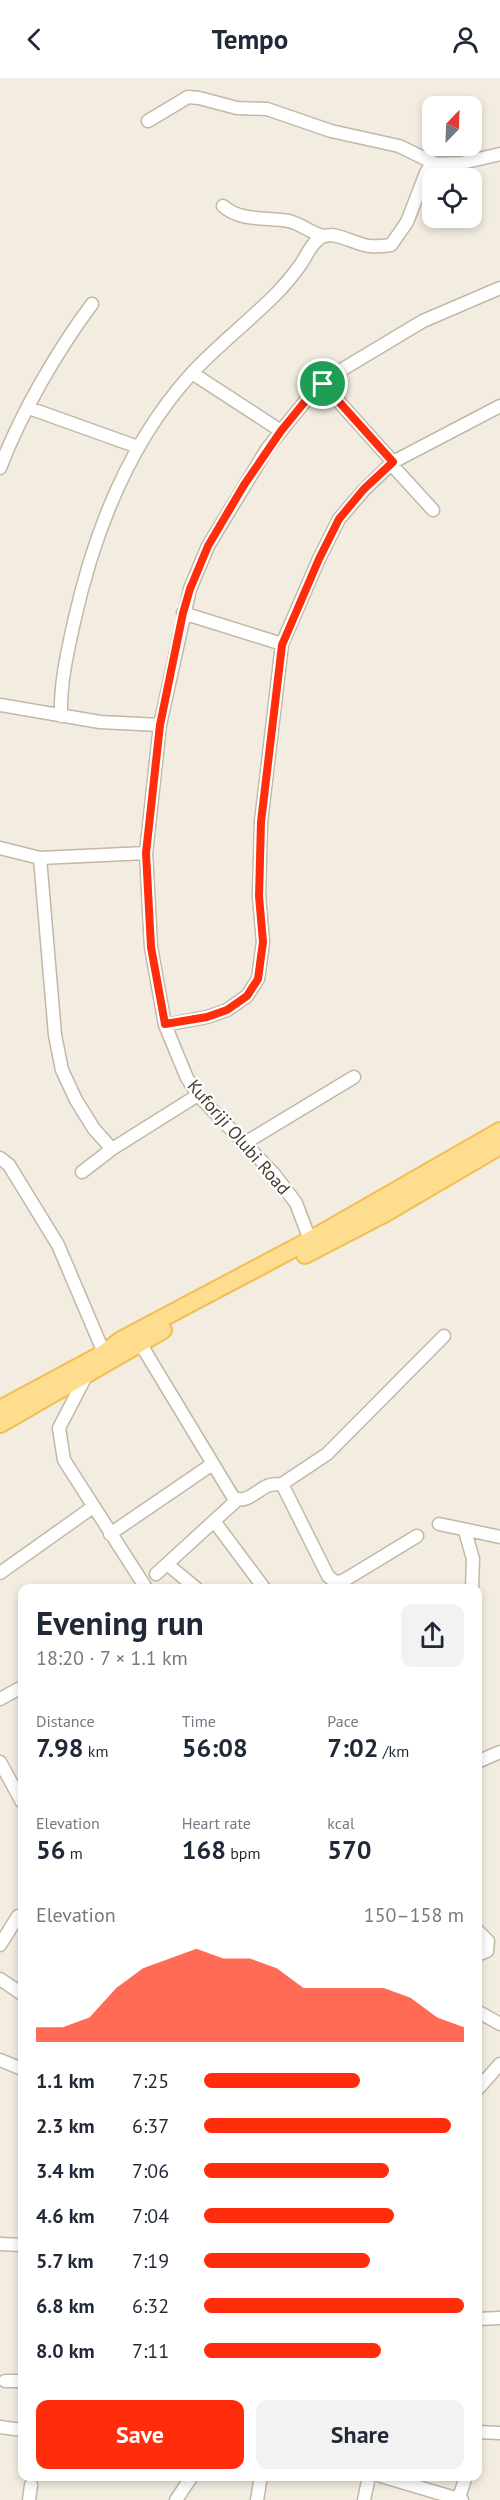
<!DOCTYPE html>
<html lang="en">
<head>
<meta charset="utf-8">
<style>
	body { margin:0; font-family:"PT Sans",sans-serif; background:#f2f2f3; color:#1f2937; height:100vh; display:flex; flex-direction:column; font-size:22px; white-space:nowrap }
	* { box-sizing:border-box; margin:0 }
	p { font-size:20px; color:#747a83 }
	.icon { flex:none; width:33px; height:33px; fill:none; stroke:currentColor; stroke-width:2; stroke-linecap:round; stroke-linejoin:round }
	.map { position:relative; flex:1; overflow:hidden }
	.side { position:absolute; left:18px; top:1506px; width:464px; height:897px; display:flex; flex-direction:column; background:#fff; border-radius:12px; box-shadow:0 3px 9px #0003 }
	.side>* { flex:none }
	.needle { width:39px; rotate:23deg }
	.tools { position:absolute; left:422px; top:18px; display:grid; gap:12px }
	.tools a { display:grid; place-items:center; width:60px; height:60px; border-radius:12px; background:#fff; box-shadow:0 3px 9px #0003; font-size:30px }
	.pin { position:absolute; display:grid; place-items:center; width:51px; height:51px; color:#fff; margin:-26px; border:3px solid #fff; border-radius:50%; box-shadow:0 2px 6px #0007 }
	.round { display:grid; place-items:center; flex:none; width:63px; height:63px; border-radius:12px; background:#f2f2f3 }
	.summary { display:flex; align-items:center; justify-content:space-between; height:102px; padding:0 18px }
	h1 { font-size:33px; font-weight:700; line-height:45px }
	.figures { display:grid; grid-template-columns:repeat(3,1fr); gap:9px; height:102px; padding:6px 18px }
	.figures div { display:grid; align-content:center }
	.figures b { font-size:26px; font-weight:700 }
	.figures small { font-size:16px; font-weight:400 }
	.figures p { font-size:16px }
	.chart { height:168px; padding:12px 18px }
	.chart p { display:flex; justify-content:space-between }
	.chart svg { width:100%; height:108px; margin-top:6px; fill:#ff2d0c; opacity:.7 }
	.cta { display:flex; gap:12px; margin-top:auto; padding:12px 18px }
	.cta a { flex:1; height:69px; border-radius:12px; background:#ff2d0c; color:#fff; font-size:24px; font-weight:700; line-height:69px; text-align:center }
	.cta a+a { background:#f2f2f3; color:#1f2937 }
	ul { padding:0 18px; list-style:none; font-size:20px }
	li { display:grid; grid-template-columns:96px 72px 1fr; align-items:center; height:45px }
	li i { height:15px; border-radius:8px; background:#ff2d0c }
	header { display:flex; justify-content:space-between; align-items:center; height:78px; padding:0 18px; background:#fff; font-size:27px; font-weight:700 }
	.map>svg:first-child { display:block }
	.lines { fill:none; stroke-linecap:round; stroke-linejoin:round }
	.minor-casing { stroke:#c1b8a6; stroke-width:15 }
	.major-casing { stroke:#f1bf51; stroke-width:20 }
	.minor { stroke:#fff; stroke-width:12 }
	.major { stroke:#ffdd8e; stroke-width:16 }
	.route-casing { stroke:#fff; stroke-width:12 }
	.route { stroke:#ff2d0c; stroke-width:8 }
	.labels { text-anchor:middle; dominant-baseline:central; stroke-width:4.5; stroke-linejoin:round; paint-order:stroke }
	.street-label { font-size:18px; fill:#443d31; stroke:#fff }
</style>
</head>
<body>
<header><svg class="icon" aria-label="back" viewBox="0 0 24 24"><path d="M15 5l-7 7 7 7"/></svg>Tempo<svg class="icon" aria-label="person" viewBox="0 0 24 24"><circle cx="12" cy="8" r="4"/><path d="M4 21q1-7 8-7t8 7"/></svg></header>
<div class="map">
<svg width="500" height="2422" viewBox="0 0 500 2422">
	<rect width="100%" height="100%" fill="#f3ede1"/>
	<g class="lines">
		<defs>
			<path id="minor" d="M 148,43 L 188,19 L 199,20 L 237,30 L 267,31 L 331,53 L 399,68 L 436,86 L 462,85 L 500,76
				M 223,128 C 241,144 267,139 289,143 C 301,146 311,155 323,158 C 326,158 329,157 332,157 C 358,162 360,172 391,167 L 407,144 L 426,95 L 430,88 L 436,86
				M 192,295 L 281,353
				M 323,306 L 393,384
				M 29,330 L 138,369
				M 391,386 L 433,432
				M 0,390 C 21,335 57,273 92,226
				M 183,535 L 282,566
				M 0,627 L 100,644 L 160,647
				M 61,638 C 60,605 67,576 74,544 C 94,454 129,364 192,295 C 217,268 248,244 275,217 C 284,208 293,197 301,186 C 308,175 312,164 323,158
				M 0,770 L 40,780 L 146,775
				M 40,780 L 55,957 L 62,992 L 76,1022 L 94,1051 L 112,1071
				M 165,947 L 207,939 L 227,932 L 247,918 L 258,901 L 263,864 L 259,818 L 261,744 L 282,566 L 319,481 L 339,441 L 364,412 L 393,384 L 500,328
				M 245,1065 L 354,999
				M 0,1080 L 9,1087 L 58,1167 L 104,1275
				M 82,1094 L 112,1071 L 198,1017
				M 310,1162 L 296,1125 L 274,1096 L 198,1017 L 187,1000 L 165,947 L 151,869 L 146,775 L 160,647 L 190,511 L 208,468 L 267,371 L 281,353 L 307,321 L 338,294 L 423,243 L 500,210
				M 140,1265 L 233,1419 C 245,1427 256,1413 267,1408 C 272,1406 277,1406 282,1406 L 328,1498 L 335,1504 L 343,1503 L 417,1458
				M 86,1298 L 59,1350 L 64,1382 L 146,1510
				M 282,1406 L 327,1376 L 444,1258
				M 214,1443 L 264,1510
				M 439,1446 L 500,1459
				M 465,1453 L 473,1481 L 472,1510
				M 110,1456 L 211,1387
				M 167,1486 L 196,1510
				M 0,1495 L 93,1429
				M 156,1496 L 237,1422
				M 0,1621 L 22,1609
				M 0,1684 L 22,1724
				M 477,1684 L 500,1674
				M 477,1852 L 488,1863 L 487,1873 L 477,1877
				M 0,1867 L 18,1838
				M 0,1901 L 22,1916
				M 477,1933 L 500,1946
				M 0,1982 L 22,1991
				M 477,2012 L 500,1986
				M 0,2166 L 22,2167
				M 477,2241 L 500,2240
				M 5,2303 L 22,2303
				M 0,2349 L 22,2352
				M 477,2354 L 500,2355
				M 381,2398 L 462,2422
				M 459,2420 L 466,2398
				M 29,2422 L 31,2407
				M 176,2422 L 192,2398
				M 257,2422 L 261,2398
				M 364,2422 L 369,2398"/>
			<path id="major" d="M 305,1177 L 382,1137 L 500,1068
				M 0,1331 L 104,1275 L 121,1262 L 310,1162 L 500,1053
				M 0,1346 L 163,1252"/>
		</defs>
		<!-- minor casing -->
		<use href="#minor" class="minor-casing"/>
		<!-- major casing -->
		<use href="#major" class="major-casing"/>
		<!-- minor -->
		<use href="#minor" class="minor"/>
		<!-- major -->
		<use href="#major" class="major"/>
	</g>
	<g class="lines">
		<defs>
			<path id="route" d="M 323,306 L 393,384 L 364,411 L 339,441 L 319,481 L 282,567 L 261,744 L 259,818 L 263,864 L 258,901 L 247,918 L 227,932 L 207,939 L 165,946 L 151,869 L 146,775 L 160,647 L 183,535 L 190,511 L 208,468 L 244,407 L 281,353 L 307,321 Z"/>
		</defs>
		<!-- route casing -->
		<use href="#route" class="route-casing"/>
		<!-- route -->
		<use href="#route" class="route"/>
	</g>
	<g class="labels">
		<!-- street labels -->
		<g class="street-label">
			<text transform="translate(239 1059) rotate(49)">Kuforiji Olubi Road</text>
		</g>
	</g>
</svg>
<div class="tools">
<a><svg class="needle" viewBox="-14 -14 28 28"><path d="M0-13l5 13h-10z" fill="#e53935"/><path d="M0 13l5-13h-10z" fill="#747a83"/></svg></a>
<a><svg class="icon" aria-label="locate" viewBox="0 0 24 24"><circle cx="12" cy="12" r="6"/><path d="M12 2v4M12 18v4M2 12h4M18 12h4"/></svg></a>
</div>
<div class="pin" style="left:323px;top:306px;background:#1e9e55"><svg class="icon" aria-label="arrive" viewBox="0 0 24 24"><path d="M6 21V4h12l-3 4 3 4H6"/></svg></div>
<section class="side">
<div class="summary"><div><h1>Evening run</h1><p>18:20 · 7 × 1.1 km</p></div><a class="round"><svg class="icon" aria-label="share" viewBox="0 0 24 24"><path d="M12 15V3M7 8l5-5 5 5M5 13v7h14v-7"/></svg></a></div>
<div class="figures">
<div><p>Distance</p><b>7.98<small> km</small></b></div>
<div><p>Time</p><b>56:08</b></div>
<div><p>Pace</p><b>7:02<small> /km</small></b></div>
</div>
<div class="figures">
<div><p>Elevation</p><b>56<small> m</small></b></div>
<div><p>Heart rate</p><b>168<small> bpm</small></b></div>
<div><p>kcal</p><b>570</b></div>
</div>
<div class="chart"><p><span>Elevation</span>150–158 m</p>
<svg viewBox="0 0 160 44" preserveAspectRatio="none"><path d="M0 44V38L10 38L20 34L30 22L40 14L50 10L60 6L70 10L80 10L90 14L100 22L110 22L120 22L130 22L140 26L150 34L160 38V44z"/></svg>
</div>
<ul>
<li><b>1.1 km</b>7:25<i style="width:60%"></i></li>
<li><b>2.3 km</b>6:37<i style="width:95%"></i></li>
<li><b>3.4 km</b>7:06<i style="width:71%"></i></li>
<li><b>4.6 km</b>7:04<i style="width:73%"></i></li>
<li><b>5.7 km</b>7:19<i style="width:64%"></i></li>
<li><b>6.8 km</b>6:32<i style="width:100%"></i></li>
<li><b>8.0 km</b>7:11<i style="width:68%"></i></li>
</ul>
<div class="cta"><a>Save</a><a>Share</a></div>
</section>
</div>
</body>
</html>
